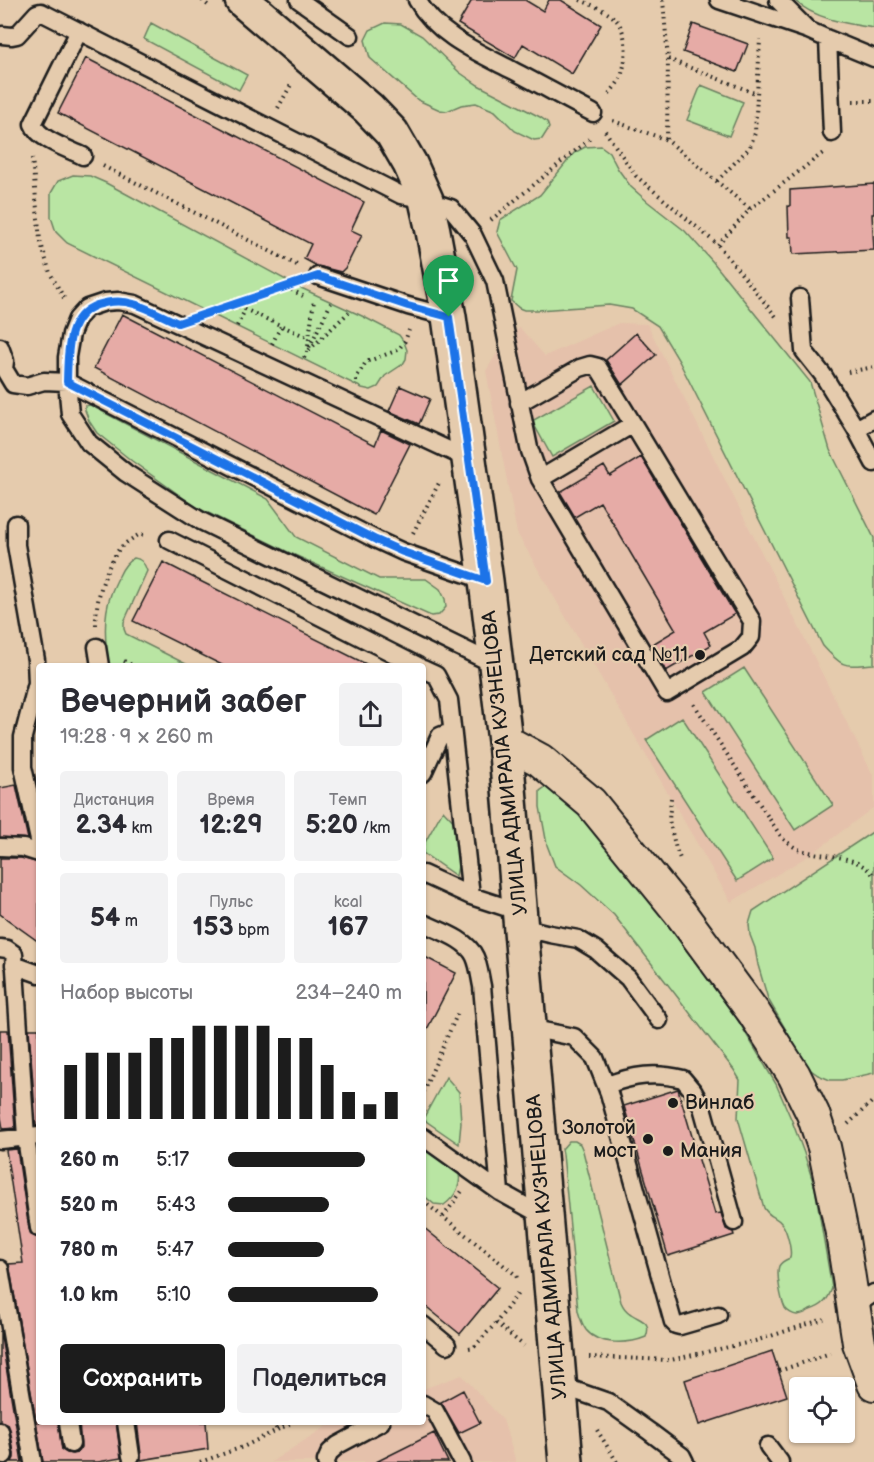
<!DOCTYPE html>
<html lang="ru">
<head>
<meta charset="utf-8">
<style>
	body { margin:0; font-family:"Balsamiq Sans",sans-serif; background:#f2f2f3; color:#2b2b33; height:100vh; display:flex; flex-direction:column; font-size:22px; white-space:nowrap }
	* { box-sizing:border-box; margin:0 }
	p { font-size:20px; color:#7c7c81 }
	.icon { flex:none; width:33px; height:33px; fill:none; stroke:currentColor; stroke-width:2; stroke-linecap:round; stroke-linejoin:round }
	.map { position:relative; flex:1; overflow:hidden }
	.drawer { position:absolute; left:36px; top:663px; width:390px; height:762px; display:flex; flex-direction:column; background:#fff; border-radius:6px; box-shadow:0 2px 4px #0004 }
	.drawer>* { flex:none }
	.tools { position:absolute; left:789px; top:1377px; display:grid; gap:12px }
	.tools a { display:grid; place-items:center; width:66px; height:66px; border-radius:6px; background:#fff; box-shadow:0 2px 4px #0004; font-size:30px }
	.pin { position:absolute; display:grid; place-items:center; width:51px; height:51px; color:#fff; margin:-62px -26px; border-radius:50% 50% 50% 0; rotate:-45deg; box-shadow:0 0 6px #0007 }
	.pin .icon { rotate:45deg }
	.round { display:grid; place-items:center; flex:none; width:63px; height:63px; border-radius:6px; background:#f2f2f3 }
	.head { display:flex; align-items:center; justify-content:space-between; height:102px; padding:0 24px }
	h1 { font-size:33px; font-weight:700; line-height:45px }
	.stats { display:grid; grid-template-columns:repeat(3,1fr); gap:9px; height:102px; padding:6px 24px }
	.stats div { display:grid; align-content:center; border-radius:6px; background:#f2f2f3; text-align:center }
	.stats b { font-size:26px; font-weight:700 }
	.stats small { font-size:16px; font-weight:400 }
	.stats p { font-size:16px }
	.chart { height:168px; padding:12px 24px }
	.chart p { display:flex; justify-content:space-between }
	.chart svg { width:100%; height:108px; margin-top:6px; stroke:#1c1c1c; stroke-width:6 }
	.action { display:flex; gap:12px; margin-top:auto; padding:12px 24px }
	.action a { flex:1; height:69px; border-radius:6px; background:#1c1c1c; color:#fff; font-size:24px; font-weight:700; line-height:69px; text-align:center }
	.action a+a { background:#f2f2f3; color:#2b2b33 }
	ul { padding:0 24px; list-style:none; font-size:20px }
	li { display:grid; grid-template-columns:96px 72px 1fr; align-items:center; height:45px }
	li i { height:15px; border-radius:8px; background:#1c1c1c }
	.map>svg:first-child { display:block }
	.built { fill:#e5c1ab }
	.green { fill:#b9e5a3; stroke:#6a8060; stroke-width:1.5 }
	.building { fill:#e6aba6; stroke:#1c1c1c; stroke-width:1.5 }
	.lines { fill:none; stroke-linecap:round; stroke-linejoin:round }
	.service-casing { stroke:#1c1c1c; stroke-width:21 }
	.minor-casing { stroke:#1c1c1c; stroke-width:36 }
	.secondary-casing { stroke:#1c1c1c; stroke-width:38 }
	.path { stroke:#1c1c1c; stroke-width:4; stroke-dasharray:1.5 4.5; stroke-linecap:butt }
	.service { stroke:#e5cbad; stroke-width:16 }
	.minor { stroke:#e5cbad; stroke-width:32 }
	.secondary { stroke:#e5cbad; stroke-width:33 }
	.route-casing { stroke:#fff; stroke-width:12 }
	.route { stroke:#1a73e8; stroke-width:8 }
	.poi-dot { fill:#1c1c1c; stroke:#e5cbad; stroke-width:2 }
	.labels { text-anchor:middle; dominant-baseline:central; stroke-width:4.5; stroke-linejoin:round; paint-order:stroke }
	.poi-label { font-size:20px; fill:#1c1c1c; stroke:#e5cbad; text-anchor:end }
	.street-label { font-size:20px; fill:#1c1c1c; stroke:#e5cbad }
</style>
</head>
<body>
<div class="map">
<svg width="874" height="1462" viewBox="0 0 874 1462">
	<rect width="100%" height="100%" fill="#e5cbad"/>
	<filter id="ink" filterUnits="userSpaceOnUse"><feTurbulence type="fractalNoise" baseFrequency=".0167" numOctaves="2"/><feDisplacementMap in="SourceGraphic" scale="12" xChannelSelector="R" yChannelSelector="G"/><feConvolveMatrix kernelMatrix="1 2 1 2 8 2 1 2 1" color-interpolation-filters="sRGB"/></filter>
	<g filter="url(#ink)">
		<!-- built -->
		<path class="built" d="M 619,323 L 647,324 L 874,777 L 874,807 L 813,853 L 731,902 L 517,533 L 486,371 L 506,338 L 520,328 L 545,356 Z
			M 462,1375 L 503,1420 L 516,1462 L 271,1462 L 333,1422 L 423,1422 L 423,1389 Z"/>
		<!-- green -->
		<path class="green" d="M 794,0 L 874,0 L 874,28 C 848,24 814,19 794,0 Z
			M 151,23 L 247,75 L 239,90 L 144,39 Z
			M 385,23 L 401,24 L 422,36 L 459,72 L 478,85 L 540,117 L 547,122 L 549,128 L 542,139 L 534,140 L 515,131 L 495,111 L 476,103 L 461,105 L 447,111 L 440,110 L 418,100 L 370,58 L 365,40 L 370,30 Z
			M 701,85 L 743,102 L 729,136 L 687,120 Z
			M 601,146 L 609,152 L 618,169 L 631,187 L 648,202 L 685,231 L 713,262 L 810,382 L 830,450 L 874,538 L 874,664 C 844,666 844,669 823,646 L 679,361 L 658,326 L 632,309 L 609,305 L 538,310 L 524,310 L 519,308 L 511,301 L 517,270 L 497,232 L 500,220 L 540,195 L 574,153 L 585,147 Z
			M 73,175 L 90,176 L 106,183 L 299,287 L 362,316 L 399,335 L 404,342 L 407,350 L 406,359 L 403,364 L 385,376 L 378,387 L 371,390 L 362,388 L 67,243 L 56,232 L 51,217 L 51,193 L 58,181 Z
			M 594,386 L 614,421 L 552,457 L 532,421 Z
			M 90,405 L 268,499 L 296,537 L 379,579 L 426,579 L 440,589 L 445,599 L 446,607 L 439,615 L 431,616 L 290,553 L 196,507 L 132,461 L 97,433 L 89,421 L 85,410 L 85,406 Z
			M 134,558 C 142,559 145,564 147,571 L 124,622 L 124,629 L 126,634 L 190,666 L 109,666 C 105,644 103,616 111,594 C 113,588 116,582 119,576 C 122,569 126,562 134,558 Z
			M 744,668 L 833,805 L 795,830 L 706,692 Z
			M 682,717 L 773,858 L 737,881 L 646,740 Z
			M 547,786 L 581,812 L 637,883 L 736,1017 L 776,1084 L 792,1121 L 804,1153 L 815,1188 L 832,1288 C 828,1300 823,1306 810,1310 C 807,1312 801,1315 797,1315 C 793,1315 787,1311 785,1308 C 781,1300 776,1274 779,1266 C 782,1261 786,1260 790,1258 C 792,1251 787,1230 782,1224 C 776,1216 770,1218 764,1208 L 738,1118 L 740,1080 L 734,1070 L 614,915 L 581,885 L 555,866 L 547,845 L 540,807 L 540,791 Z
			M 443,810 L 457,825 L 461,853 L 456,876 L 423,853 L 423,846 Z
			M 874,831 L 874,1073 L 842,1080 L 830,1080 L 818,1075 L 808,1068 L 768,999 L 758,965 L 755,948 L 750,935 L 749,924 L 753,911 Z
			M 446,1077 L 459,1092 L 461,1123 L 459,1144 L 423,1119 Z
			M 569,1141 L 575,1141 L 580,1144 L 583,1151 L 621,1302 C 623,1307 626,1311 631,1314 C 641,1321 652,1321 646,1337 C 629,1344 599,1346 586,1330 C 582,1324 580,1318 578,1311 L 563,1154 L 562,1149 Z
			M 423,1144 L 458,1170 C 463,1184 455,1197 444,1205 L 434,1204 L 423,1195 Z"/>
		<!-- building -->
		<path class="building" d="M 472,0 L 525,0 L 543,11 L 549,0 L 561,0 L 601,25 L 572,74 L 523,44 L 515,58 L 458,24 Z
			M 693,24 L 748,44 L 737,72 L 683,52 Z
			M 86,58 L 364,202 L 351,230 L 362,235 L 346,267 L 341,272 L 317,266 L 304,259 L 311,244 L 58,113 Z
			M 874,184 L 874,214 L 872,214 L 874,250 L 793,254 L 792,237 L 789,237 L 788,206 L 790,206 L 790,190 Z
			M 122,314 L 375,445 L 381,430 L 410,444 L 374,515 L 94,368 Z
			M 636,333 L 656,355 L 622,385 L 606,360 Z
			M 400,386 L 430,399 L 419,424 L 389,411 Z
			M 641,457 L 735,614 L 704,632 L 711,645 L 666,671 L 651,645 L 676,630 L 614,525 L 600,502 L 575,517 L 560,492 L 604,466 L 610,476 Z
			M 163,562 L 204,583 L 370,666 L 224,666 L 133,621 Z
			M 16,785 L 28,839 L 0,837 L 0,788 Z
			M 0,858 L 21,858 L 39,863 L 39,942 L 0,914 Z
			M 423,956 L 456,973 L 423,1037 Z
			M 29,1029 L 39,1029 L 39,1126 L 36,1126 Z
			M 0,1030 L 8,1030 L 15,1128 L 3,1129 L 0,1112 Z
			M 678,1089 L 715,1214 L 721,1213 L 726,1229 L 733,1232 L 734,1235 L 668,1256 L 624,1106 Z
			M 17,1149 L 29,1229 L 31,1235 L 39,1238 L 39,1422 L 58,1422 L 62,1450 L 67,1453 L 72,1454 L 77,1453 L 81,1447 L 79,1422 L 116,1422 L 121,1458 L 98,1462 L 43,1462 L 9,1264 L 23,1263 L 6,1150 Z
			M 423,1227 L 498,1288 L 460,1334 L 423,1304 Z
			M 0,1331 L 22,1462 L 12,1462 L 14,1458 L 14,1453 L 10,1429 L 8,1424 L 0,1421 Z
			M 772,1351 L 787,1396 L 699,1425 L 685,1380 Z
			M 463,1390 L 480,1423 L 459,1433 L 441,1402 Z
			M 137,1422 L 206,1422 L 208,1449 L 141,1460 L 141,1454 Z
			M 434,1433 L 448,1462 L 376,1462 Z"/>
		<g class="lines">
			<defs>
				<path id="service" d="M 299,0 L 350,36
					M 417,0 C 437,35 477,52 512,70 C 539,84 566,99 593,113
					M 719,0 L 808,30 L 828,39 L 832,133
					M 778,0 L 805,27
					M 79,31 L 33,124 C 39,140 69,149 83,156
					M 2,35 L 12,36 L 17,35 L 37,13 L 41,12 L 401,195 L 426,200 L 451,208 L 473,235 L 495,281 L 529,448 L 540,479 L 667,693 L 742,648 L 751,637 L 752,621 L 633,424 L 540,479
					M 828,39 L 874,58
					M 318,276 L 408,306 L 449,317
					M 800,298 L 804,351 L 823,375 L 856,429 L 874,463
					M 0,347 L 5,361 L 4,369 L 13,384 L 27,386 L 44,381 L 67,382 L 377,540 L 403,552 L 486,581
					M 519,403 L 580,368 L 590,365 L 598,367 L 633,424
					M 856,429 L 874,419
					M 468,459 L 135,304 L 118,301 L 105,302 L 87,308 L 77,319 L 71,334 L 67,357 L 67,382 L 70,414 L 89,443 L 126,473 L 201,521 L 496,665
					M 16,524 L 16,545 L 36,660 L 37,683 L 23,737 L 23,767 L 39,840
					M 169,540 L 418,666
					M 97,647 L 100,666
					M 423,669 L 436,675 L 449,700 L 471,896
					M 423,773 L 440,736 L 445,734 L 452,733
					M 0,847 L 23,848 L 39,853
					M 423,874 L 471,896 L 520,912
					M 423,923 C 440,931 467,939 475,957 C 479,966 480,977 482,986 L 500,1192
					M 521,927 L 550,934 L 578,939 L 596,950 L 628,978 L 659,1020
					M 0,948 L 7,949 L 14,954 L 26,1137 L 39,1228
					M 14,965 L 39,974
					M 529,1028 L 574,1037 L 595,1058 L 609,1093 L 673,1322 L 676,1325 L 680,1326 L 718,1315
					M 607,1085 C 634,1075 655,1072 683,1079 L 693,1091 L 702,1107 L 734,1222
					M 423,1137 L 500,1192 L 545,1217
					M 0,1140 L 39,1136
					M 0,1269 L 33,1462
					M 853,1307 L 874,1293
					M 423,1325 L 447,1345
					M 559,1385 L 608,1402 L 650,1432 L 682,1456 L 685,1462
					M 423,1404 L 435,1411 L 462,1462
					M 68,1422 L 71,1444
					M 126,1422 L 131,1456
					M 0,1431 L 4,1455
					M 768,1446 L 780,1462
					M 326,1462 L 326,1461 L 330,1452 L 338,1445 L 381,1422"/>
				<path id="minor" d="M 505,741 L 540,760 L 591,803 L 681,914 L 754,1013 L 794,1075 L 813,1114 L 824,1147 L 842,1233 L 859,1343 L 874,1384"/>
				<path id="secondary" d="M 242,0 L 368,108 L 392,133 L 410,164 L 426,200 L 433,231 L 449,317 L 486,581 L 505,741 L 566,1462"/>
			</defs>
			<!-- service casing -->
			<use href="#service" class="service-casing"/>
			<!-- minor casing -->
			<use href="#minor" class="minor-casing"/>
			<!-- secondary casing -->
			<use href="#secondary" class="secondary-casing"/>
			<!-- path -->
			<path class="path" d="M 202,0 L 210,7
				M 580,0 C 590,4 610,12 617,21 C 629,36 627,64 619,81 C 616,86 611,91 607,96
				M 663,0 L 668,59 L 667,140 L 750,209
				M 668,59 L 757,94
				M 853,101 L 874,101
				M 278,108 L 292,83
				M 613,121 L 667,140
				M 605,131 L 636,176 L 718,245 L 778,319
				M 32,158 L 40,240 L 50,273 L 64,298
				M 103,166 L 299,266
				M 717,181 L 750,147 L 755,133 L 760,39
				M 491,220 L 592,137
				M 718,245 L 750,209 L 823,153
				M 286,287 L 303,296
				M 233,304 L 309,338
				M 209,312 L 296,283
				M 237,326 L 245,310
				M 272,344 L 281,326
				M 308,346 L 314,300
				M 309,350 L 349,312
				M 304,358 L 331,303
				M 848,372 L 874,367
				M 356,381 L 356,378 L 366,362 L 398,350 L 405,341 L 409,330
				M 413,533 L 440,481
				M 96,625 C 95,601 105,568 120,548 C 125,543 133,538 140,534 L 146,536
				M 124,661 L 134,666
				M 694,704 L 782,838 C 787,842 792,846 798,849 C 823,858 857,853 874,876
				M 671,798 L 669,820 L 676,849 L 681,861
				M 423,1092 L 459,1010
				M 848,1124 L 874,1100
				M 423,1201 L 516,1275 L 517,1278
				M 443,1217 L 462,1191
				M 496,1323 L 524,1346
				M 469,1348 L 474,1347 L 496,1323 L 519,1292
				M 589,1357 L 671,1360 L 755,1341 L 824,1319
				M 779,1371 L 830,1353
				M 273,1422 L 277,1430
				M 597,1430 L 617,1462
				M 200,1462 L 243,1447 L 293,1422"/>
			<!-- service -->
			<use href="#service" class="service"/>
			<!-- minor -->
			<use href="#minor" class="minor"/>
			<!-- secondary -->
			<use href="#secondary" class="secondary"/>
		</g>
	</g>
	<g class="lines" filter="url(#ink)">
		<defs>
			<path id="route" d="M 318,276 L 408,306 L 449,317 L 486,581 L 403,552 L 376,540 L 67,382 C 68,353 66,316 97,305 C 109,301 122,300 134,304 C 149,308 164,317 178,323 Z"/>
		</defs>
		<!-- route casing -->
		<use href="#route" class="route-casing"/>
		<!-- route -->
		<use href="#route" class="route"/>
	</g>
	<!-- markers -->
	<g class="poi-dot">
		<circle cx="700" cy="655" r="6"/>
		<circle cx="673" cy="1103" r="6"/>
		<circle cx="648" cy="1139" r="6"/>
		<circle cx="668" cy="1151" r="6"/>
	</g>
	<g class="labels">
		<!-- poi labels -->
		<g class="poi-label">
			<text x="688" y="655">Детский сад №11</text>
			<text x="685" y="1103" text-anchor="start">Винлаб</text>
			<text x="636" y="1128">Золотой<tspan x="636" dy="23">мост</tspan></text>
			<text x="680" y="1151" text-anchor="start">Мания</text>
		</g>
		<!-- street labels -->
		<g class="street-label">
			<text transform="translate(505 763) rotate(-96)">УЛИЦА АДМИРАЛА КУЗНЕЦОВА</text>
			<text transform="translate(547 1247) rotate(-95)">УЛИЦА АДМИРАЛА КУЗНЕЦОВА</text>
		</g>
	</g>
</svg>
<div class="tools">
<a><svg class="icon" aria-label="locate" viewBox="0 0 24 24"><circle cx="12" cy="12" r="6"/><path d="M12 2v4M12 18v4M2 12h4M18 12h4"/></svg></a>
</div>
<div class="pin" style="left:449px;top:317px;background:#1e9e55"><svg class="icon" aria-label="arrive" viewBox="0 0 24 24"><path d="M6 21V4h12l-3 4 3 4H6"/></svg></div>
<section class="drawer">
<div class="head"><div><h1>Вечерний забег</h1><p>19:28 · 9 × 260 m</p></div><a class="round"><svg class="icon" aria-label="share" viewBox="0 0 24 24"><path d="M12 15V3M7 8l5-5 5 5M5 13v7h14v-7"/></svg></a></div>
<div class="stats">
<div><p>Дистанция</p><b>2.34<small> km</small></b></div>
<div><p>Время</p><b>12:29</b></div>
<div><p>Темп</p><b>5:20<small> /km</small></b></div>
</div>
<div class="stats">
<div><b>54<small> m</small></b></div>
<div><p>Пульс</p><b>153<small> bpm</small></b></div>
<div><p>kcal</p><b>167</b></div>
</div>
<div class="chart"><p><span>Набор высоты</span>234–240 m</p>
<svg viewBox="0 0 160 44" preserveAspectRatio="none"><path d="M5 44V22M15 44V17M25 44V17M35 44V17M45 44V11M55 44V11M65 44V6M75 44V6M85 44V6M95 44V6M105 44V11M115 44V11M125 44V22M135 44V33M145 44V38M155 44V33"/></svg>
</div>
<ul>
<li><b>260 m</b>5:17<i style="width:79%"></i></li>
<li><b>520 m</b>5:43<i style="width:58%"></i></li>
<li><b>780 m</b>5:47<i style="width:55%"></i></li>
<li><b>1.0 km</b>5:10<i style="width:86%"></i></li>
</ul>
<div class="action"><a>Сохранить</a><a>Поделиться</a></div>
</section>
</div>
</body>
</html>
